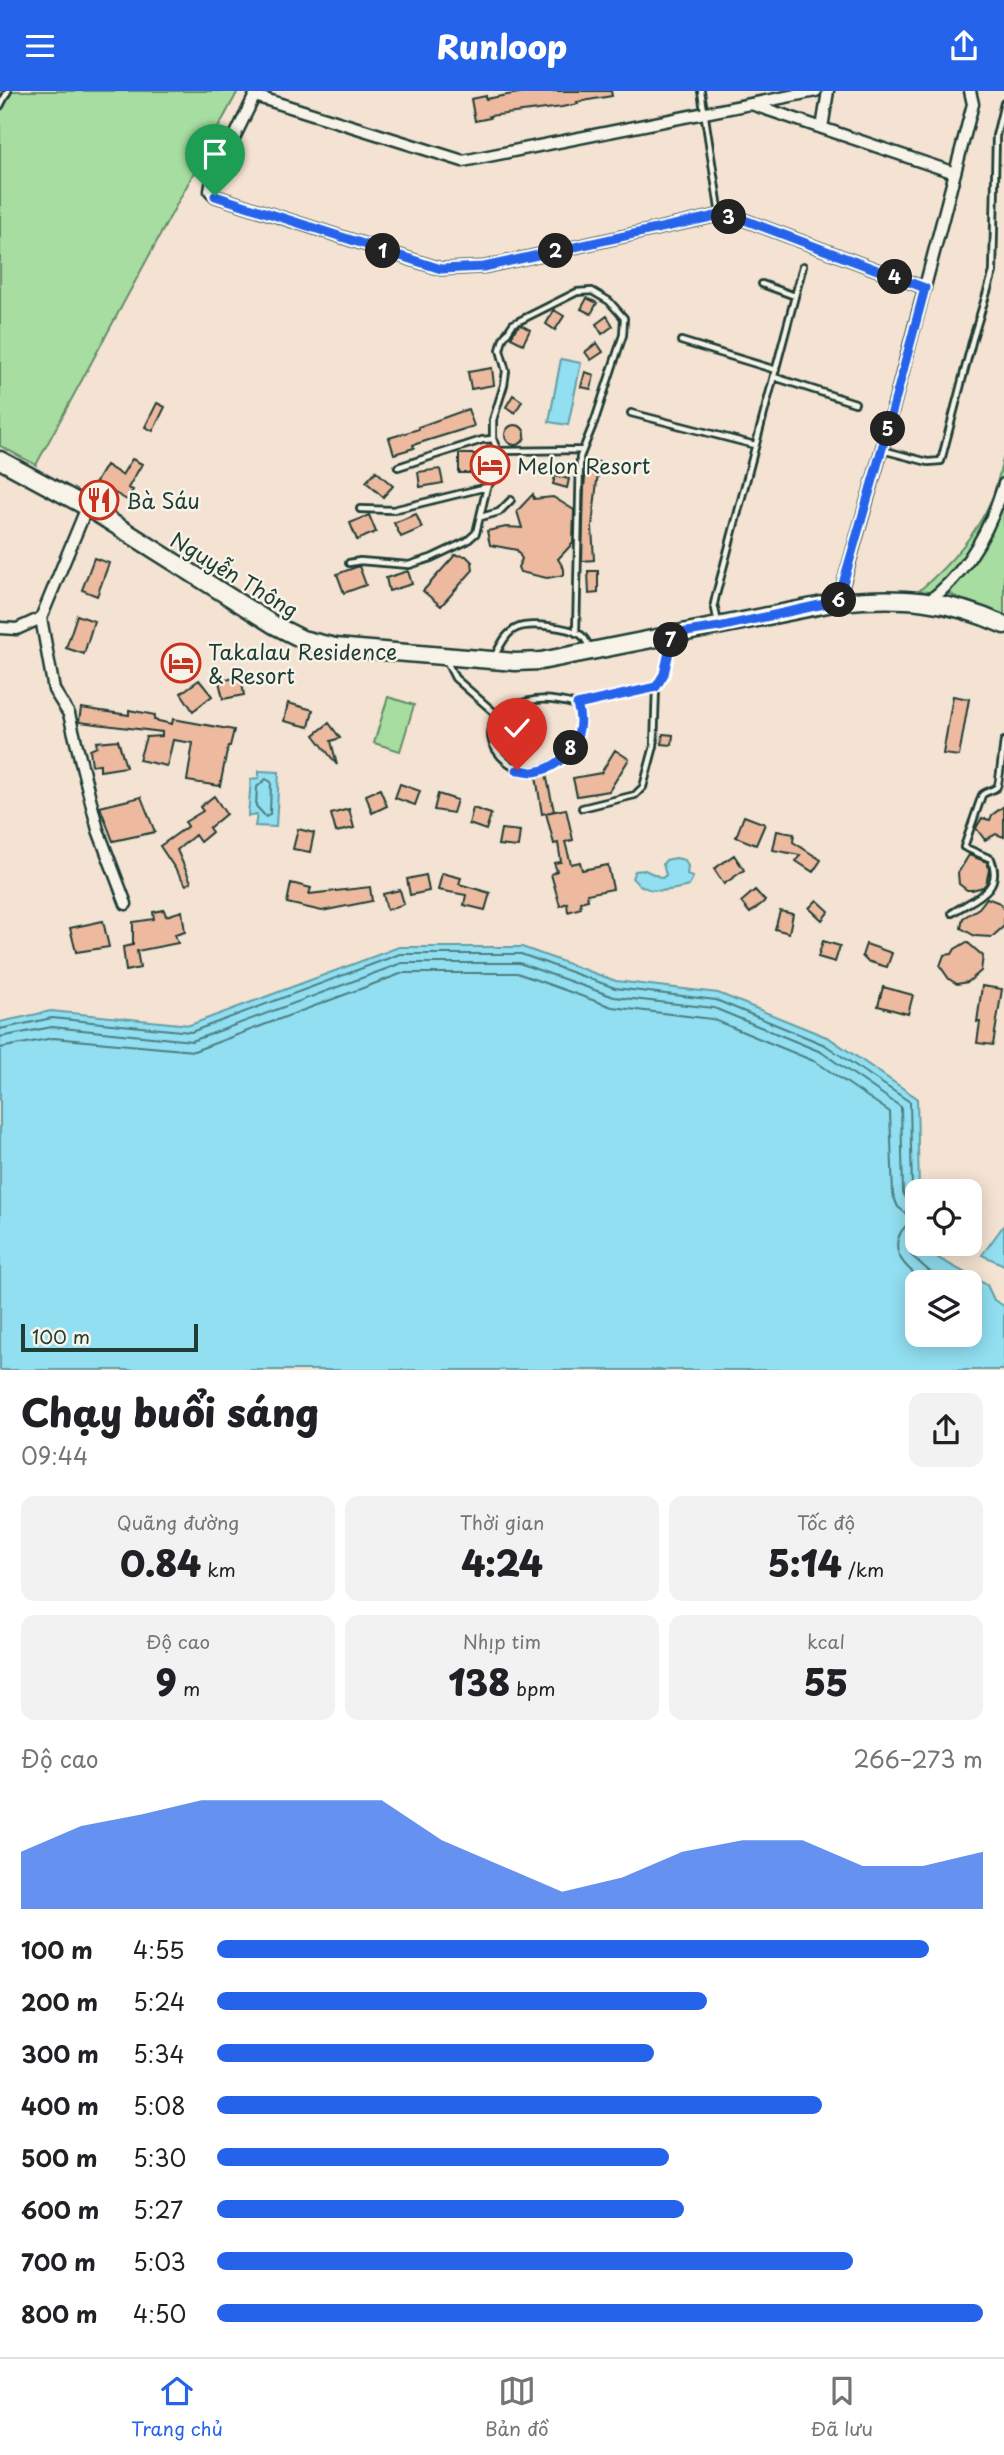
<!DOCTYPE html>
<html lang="vi">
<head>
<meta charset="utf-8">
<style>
	body { margin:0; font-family:"Playpen Sans",sans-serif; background:#f2f2f2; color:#202124; height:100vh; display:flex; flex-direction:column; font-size:26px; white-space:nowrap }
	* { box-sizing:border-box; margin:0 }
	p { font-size:23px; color:#757577 }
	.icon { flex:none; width:38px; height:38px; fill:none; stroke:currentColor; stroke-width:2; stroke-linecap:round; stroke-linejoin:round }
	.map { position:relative; height:1279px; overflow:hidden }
	.drawer { display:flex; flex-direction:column; background:#fff; flex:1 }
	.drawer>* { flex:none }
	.fabs { position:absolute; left:905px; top:1088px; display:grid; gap:14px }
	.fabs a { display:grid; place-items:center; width:77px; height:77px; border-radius:14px; background:#fff; box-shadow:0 4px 18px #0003; font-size:35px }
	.scale { position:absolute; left:21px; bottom:18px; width:177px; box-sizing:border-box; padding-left:7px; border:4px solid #1f3d34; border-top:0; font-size:19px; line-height:24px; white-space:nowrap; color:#1f3d34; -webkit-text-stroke:5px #f7f3e8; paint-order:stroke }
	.pin { position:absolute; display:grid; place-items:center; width:60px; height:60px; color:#fff; margin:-72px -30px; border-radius:50% 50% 50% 0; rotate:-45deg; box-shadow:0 0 7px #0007 }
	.pin .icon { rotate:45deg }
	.km { position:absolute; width:35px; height:35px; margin:-18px; border-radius:50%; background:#222; color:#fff; font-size:19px; line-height:35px; text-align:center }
	.round { display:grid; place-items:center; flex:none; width:74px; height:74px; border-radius:14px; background:#f2f2f2 }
	.summary { display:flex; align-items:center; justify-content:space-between; height:119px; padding:0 21px }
	h1 { font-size:38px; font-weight:800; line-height:52px }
	.metrics { display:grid; grid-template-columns:repeat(3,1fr); gap:10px; height:119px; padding:7px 21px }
	.metrics div { display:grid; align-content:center; border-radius:14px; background:#f2f2f2; text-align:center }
	.metrics b { font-size:35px; font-weight:800 }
	.metrics small { font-size:19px; font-weight:400 }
	.metrics p { font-size:19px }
	.chart { height:196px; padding:14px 21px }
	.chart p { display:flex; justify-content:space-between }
	.chart svg { width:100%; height:126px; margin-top:7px; fill:#2563eb; opacity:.7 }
	ul { padding:0 21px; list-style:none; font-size:23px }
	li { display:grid; grid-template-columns:112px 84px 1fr; align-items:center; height:52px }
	li i { height:18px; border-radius:9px; background:#2563eb }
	header { display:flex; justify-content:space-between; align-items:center; height:91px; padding:0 21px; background:#2563eb; color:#fff; font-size:32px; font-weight:800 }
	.tab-bar { display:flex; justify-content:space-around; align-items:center; height:98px; border-top:2px solid #e0e0e0; background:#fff; font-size:19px; color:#757577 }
	.tab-bar a { display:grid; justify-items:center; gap:4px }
	.tab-bar .on { color:#2563eb }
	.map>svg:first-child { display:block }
	.green { fill:#a7dda0; stroke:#638d6a; stroke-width:2 }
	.water { fill:#91dff1; stroke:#639ea5; stroke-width:2; fill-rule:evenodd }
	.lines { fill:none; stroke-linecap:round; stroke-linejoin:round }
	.shore { stroke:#4d7e80; stroke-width:2 }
	.building { fill:#edba9f; stroke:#1f3d34; stroke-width:2 }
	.service-casing { stroke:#1f3d34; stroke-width:10 }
	.minor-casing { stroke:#1f3d34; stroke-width:15 }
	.primary-casing { stroke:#1f3d34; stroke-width:21 }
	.service { stroke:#f7f3e8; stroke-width:4.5 }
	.minor { stroke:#f7f3e8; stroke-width:10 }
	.primary { stroke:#f7f3e8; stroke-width:16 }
	.route-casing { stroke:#fff; stroke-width:14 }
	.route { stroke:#2563eb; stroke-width:9 }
	.labels { text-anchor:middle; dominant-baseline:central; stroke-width:5; stroke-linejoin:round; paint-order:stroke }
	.poi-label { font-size:21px; fill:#1f3d34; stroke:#f7f3e8; text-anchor:start }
	.street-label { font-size:21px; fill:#1f3d34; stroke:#f7f3e8 }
</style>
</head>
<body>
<header><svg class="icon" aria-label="menu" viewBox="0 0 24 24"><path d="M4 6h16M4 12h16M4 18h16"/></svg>Runloop<svg class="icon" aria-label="share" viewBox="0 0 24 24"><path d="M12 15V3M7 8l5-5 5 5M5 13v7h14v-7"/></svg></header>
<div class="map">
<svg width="1004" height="1279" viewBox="0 0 1004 1279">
	<rect width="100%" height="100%" fill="#f4e2d2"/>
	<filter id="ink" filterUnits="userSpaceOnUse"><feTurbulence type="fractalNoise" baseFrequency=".0143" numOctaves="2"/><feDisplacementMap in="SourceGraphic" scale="14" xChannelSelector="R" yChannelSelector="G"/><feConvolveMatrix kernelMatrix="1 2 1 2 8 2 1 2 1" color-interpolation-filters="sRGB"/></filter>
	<g filter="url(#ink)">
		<!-- green -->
		<path class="green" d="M 0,0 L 238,0 L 36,374 L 0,355 Z
			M 1004,365 L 1004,528 L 950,503 L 919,500 C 949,474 977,444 992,407 C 998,393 1000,378 1004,365 Z
			M 388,606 L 414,614 L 400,660 L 374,652 Z"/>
		<!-- water -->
		<path class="water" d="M 561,268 L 581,272 L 568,334 L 549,331 Z
			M 259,680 L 279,681 L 276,736 L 255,735 L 257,724 L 248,725 L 251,688 L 259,687 Z
			M 676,767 L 685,769 L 688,775 L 687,784 L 693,786 L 689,795 C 669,800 646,805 632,787 L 635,780 L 645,779 L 662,787 L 666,784 L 663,773 L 666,769 Z
			M 399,856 L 522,856 L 616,890 L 718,902 L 829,947 L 917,1007 L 919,1101 L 917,1101 L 917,1153 L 923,1153 L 938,1167 L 987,1194 L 994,1209 L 1004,1215 L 1004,1279 L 0,1279 L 0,931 L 51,920 L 190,934 ZM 917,1192 L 970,1192 L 970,1244 L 917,1244 Z
			M 1004,1134 L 1004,1174 L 982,1164 Z"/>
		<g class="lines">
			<!-- shore -->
			<path class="shore" d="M 266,688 L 271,691 L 270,723 L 266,726 L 256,715 L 257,696 Z
				M 0,938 L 52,927 L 191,941 L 400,863 L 521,863 L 615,897 L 716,909 L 825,954 L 910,1011 L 912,1100 L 917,1107
				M 0,946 L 52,936 L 192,950 L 402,872 L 519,872 L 614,906 L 714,917 L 821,961 L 901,1016 L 903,1102 L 908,1111 L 917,1116
				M 0,957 L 53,947 L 194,960 L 403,882 L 517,882 L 612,916 L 712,928 L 816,971 L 890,1021 L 893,1104 L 898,1116 L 913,1128 C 909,1132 904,1136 901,1141 C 888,1164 911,1182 929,1192
				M 917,1140 L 909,1151 L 911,1164 L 929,1180 L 950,1192"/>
		</g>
		<!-- building -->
		<path class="building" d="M 529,0 L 611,0 L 612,5 L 577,11 L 578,13 L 562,16 L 489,25 L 490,27 L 475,30 L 471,8 L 486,5 L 486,8 Z
			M 587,207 L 597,212 L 591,223 L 581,218 Z
			M 554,219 L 564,225 L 555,239 L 546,233 Z
			M 607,225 L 613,235 L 602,243 L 596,233 Z
			M 521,234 L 530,239 L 523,253 L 511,247 L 516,237 Z
			M 597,252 L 603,261 L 591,269 L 585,261 Z
			M 492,277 L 494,294 L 471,298 L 468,281 Z
			M 585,281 L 594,284 L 591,298 L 581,296 Z
			M 513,304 L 522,310 L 515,322 L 506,316 Z
			M 157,312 L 165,316 L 153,340 L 145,336 Z
			M 468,318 L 474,335 L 413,354 L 414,357 L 394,363 L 389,347 L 419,338 L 418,336 Z
			M505 344a10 10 0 1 1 20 0a10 10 0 1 1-20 0Z
			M 459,363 L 484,363 L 484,382 L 459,382 Z
			M 132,368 L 142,373 L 128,397 L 133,399 L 127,409 L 96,391 L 106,374 L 122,384 Z
			M 587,369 L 599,371 L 592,436 L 594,469 L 582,470 L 584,397 Z
			M 440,378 L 443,392 L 420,396 L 418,381 Z
			M 376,380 L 393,395 L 383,406 L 366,391 Z
			M 555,385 L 569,388 L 567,397 L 553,393 Z
			M 533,403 L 534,408 L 553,406 L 574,419 L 573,452 L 558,468 L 564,478 L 564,484 L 547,487 L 520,481 L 518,476 L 522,468 L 517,459 L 490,454 L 487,440 L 506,436 L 522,437 L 517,420 Z
			M 416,423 L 422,437 L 401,446 L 394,432 Z
			M 369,424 L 376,441 L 357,449 L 350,432 Z
			M 455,464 L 466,465 L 472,471 L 473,479 L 441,515 L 423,500 Z
			M 94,467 L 109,472 L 97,505 L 82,499 Z
			M 359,475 L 366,494 L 344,502 L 337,483 Z
			M 408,480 L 412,493 L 389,500 L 386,487 Z
			M 588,480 L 598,480 L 598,502 L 589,503 Z
			M 77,524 L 94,530 L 84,563 L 66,557 Z
			M 241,586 L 244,604 L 223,608 L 219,590 Z
			M 199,589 L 212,605 L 193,620 L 181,602 Z
			M 953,605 L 969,608 L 959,665 L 943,663 Z
			M 288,612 L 313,619 L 309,636 L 284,630 Z
			M 81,617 L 129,624 L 129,619 L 155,624 L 154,629 L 172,633 L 173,628 L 234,639 L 230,655 L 228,655 L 220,695 L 187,690 L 193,652 L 173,649 L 167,675 L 139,669 L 146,646 L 162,645 L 162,641 L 79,631 Z
			M 329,632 L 340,647 L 331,650 L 337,674 L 314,644 Z
			M 663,643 L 673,644 L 672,654 L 662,653 Z
			M 118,649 L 126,676 L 100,680 L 100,673 L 92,674 L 90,659 L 97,656 L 96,651 Z
			M 615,659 L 629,668 L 609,700 L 577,705 L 573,687 L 601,682 Z
			M 546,683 L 554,720 L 542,723 L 536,685 Z
			M 400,693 L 420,700 L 415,714 L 395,707 Z
			M 380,698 L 387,715 L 372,722 L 366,704 Z
			M 438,703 L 457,709 L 453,722 L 434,719 Z
			M 214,705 L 226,723 L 209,737 L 212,741 L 200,751 L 195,744 L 177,759 L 191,791 L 186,794 L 160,755 L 188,735 L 185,731 L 203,720 L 200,716 Z
			M 141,706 L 155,741 L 113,750 L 100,716 Z
			M 1004,715 L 1004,746 L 996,743 L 985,749 L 976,737 L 982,727 L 990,729 L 992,724 Z
			M 473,717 L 491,723 L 486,739 L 469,733 Z
			M 349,718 L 354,737 L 336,741 L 331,723 Z
			M 566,718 L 573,749 L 565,751 L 571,773 L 580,771 L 582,779 L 608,774 L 613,798 L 587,803 L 588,809 L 580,811 L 581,817 L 568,821 L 567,812 L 560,815 L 551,783 L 557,780 L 554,772 L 561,771 L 558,752 L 554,753 L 546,722 Z
			M 744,725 L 765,733 L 756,754 L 736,746 Z
			M 298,738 L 314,742 L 310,761 L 293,758 Z
			M 501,738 L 520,740 L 518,756 L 498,754 Z
			M 777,740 L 794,743 L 793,751 L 821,769 L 813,781 L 796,770 L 800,764 L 773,759 Z
			M 734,764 L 744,779 L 724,793 L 714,778 Z
			M 969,764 L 987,771 L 989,779 L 986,793 L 983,796 L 972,799 L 967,799 L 959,793 L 958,782 Z
			M 442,782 L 461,787 L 459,793 L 490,802 L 485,819 L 464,814 L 466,804 L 438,799 Z
			M 426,784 L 429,800 L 410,804 L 407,788 Z
			M 291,792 L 311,797 L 309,803 L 370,796 L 372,810 L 322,820 L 287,812 Z
			M 400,799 L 404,813 L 387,819 L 383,803 Z
			M 755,799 L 765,810 L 750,822 L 741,811 Z
			M 987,807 L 1000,812 L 1004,818 L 1004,835 L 992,846 L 975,845 L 961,837 L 963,827 L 979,817 Z
			M 817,809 L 829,820 L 822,829 L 809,817 Z
			M 164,819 L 166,825 L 182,820 L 185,841 L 175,844 L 178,852 L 137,860 L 140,877 L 126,880 L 123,856 L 133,854 L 133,831 L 154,828 L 153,821 Z
			M 780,820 L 793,823 L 789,842 L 775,838 Z
			M 103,830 L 109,856 L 76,861 L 70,837 Z
			M 823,850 L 840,855 L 835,871 L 818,866 Z
			M 967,851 L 983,865 L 981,880 L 968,891 L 957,893 L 949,888 L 940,875 L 944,864 L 952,863 L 955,858 Z
			M 866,853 L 892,862 L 887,876 L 867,870 L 862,865 Z
			M 982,895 L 1002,898 L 993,954 L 977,952 L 980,931 L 977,931 Z
			M 883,896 L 913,904 L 908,923 L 878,915 Z"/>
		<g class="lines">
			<defs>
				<path id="service" d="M 701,0 L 720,124
					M 0,15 L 8,0
					M 762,193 L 795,205
					M 681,250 L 776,279
					M 774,286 L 855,312
					M 631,322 L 755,354
					M 882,359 L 928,371 L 941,370 L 973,247 L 993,181 L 996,45 L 1004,12
					M 498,360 L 583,359
					M 398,376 L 482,349 L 493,348
					M 360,418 L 393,419 L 487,396
					M 481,426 L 499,421 L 511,409
					M 349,472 L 360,470 L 409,474 L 431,467 L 467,450 L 476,442 L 487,396 L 499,381 L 502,371 L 493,348 L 493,329 L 504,294 L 506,280 L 500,259 L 503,248 L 513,233 L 577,201 L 592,200 L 609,210 L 624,227 L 623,244 L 595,329 L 580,366 L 576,542
					M 718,532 L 714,513 L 716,504 L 803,175
					M 494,566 C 500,556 505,542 517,537 C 530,531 569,536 581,544 C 585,547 588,553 590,557
					M 446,569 L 455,587 L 495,622 C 494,629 491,637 491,644 C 491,654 499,665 507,671 C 543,698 591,655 577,614 C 540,604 530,608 495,622
					M 577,614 L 656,596 L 664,583 L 671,548
					M 582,717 L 635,704 L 643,696 L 654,655 L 656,596
					M 952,822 C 973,808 1004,800 991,768 L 964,756 L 982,704 C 986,700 993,700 997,696 C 999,694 1003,657 1004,650"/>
				<path id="minor" d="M 257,0 L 211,94 L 210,100 L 215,105 L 441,178 L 484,176 L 720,124 L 742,128 L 925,197
					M 255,5 L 463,70 L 816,0
					M 751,13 L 955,82
					M 822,37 L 828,0
					M 929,510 C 968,480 990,439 1004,393
					M 838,511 L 887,340 L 973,13 L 970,0
					M 41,527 L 54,599 L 69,623 L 98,739 L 126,813
					M 0,537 L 17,538 L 41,527 L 87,416"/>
				<path id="primary" d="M 0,369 L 87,416 L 274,534 L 302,548 L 335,556 L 515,571 L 541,570 L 838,511 C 901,505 946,508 1004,534"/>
			</defs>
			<!-- service casing -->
			<use href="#service" class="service-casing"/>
			<!-- minor casing -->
			<use href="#minor" class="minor-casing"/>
			<!-- primary casing -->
			<use href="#primary" class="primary-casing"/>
			<!-- service -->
			<use href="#service" class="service"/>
			<!-- minor -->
			<use href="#minor" class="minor"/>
			<!-- primary -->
			<use href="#primary" class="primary"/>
		</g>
	</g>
	<g class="lines" filter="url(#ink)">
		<defs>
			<path id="route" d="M 215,105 L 441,178 L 484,176 L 720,124 L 742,128 L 925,197 L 887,340 L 838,510 L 719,536 L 673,543 L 664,583 L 656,596 L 577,614 C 588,644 565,677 534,681 C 529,681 522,679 517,679"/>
		</defs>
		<!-- route casing -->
		<use href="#route" class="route-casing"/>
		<!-- route -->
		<use href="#route" class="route"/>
	</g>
	<!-- icons -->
	<defs>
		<symbol id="hotel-ring" viewBox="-11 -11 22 22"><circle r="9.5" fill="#f7f3e8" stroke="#c8321e" stroke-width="1.5"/><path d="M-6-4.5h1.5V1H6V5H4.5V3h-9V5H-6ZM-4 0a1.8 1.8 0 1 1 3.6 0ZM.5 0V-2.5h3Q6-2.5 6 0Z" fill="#c8321e"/></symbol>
		<symbol id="restaurant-ring" viewBox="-11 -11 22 22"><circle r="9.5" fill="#f7f3e8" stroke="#c8321e" stroke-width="1.5"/><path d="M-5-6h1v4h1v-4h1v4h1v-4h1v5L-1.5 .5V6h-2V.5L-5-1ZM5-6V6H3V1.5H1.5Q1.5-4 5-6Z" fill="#c8321e"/></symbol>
	</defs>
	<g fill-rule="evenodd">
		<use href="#hotel-ring" x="468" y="352" width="44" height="44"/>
		<use href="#restaurant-ring" x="77" y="387" width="44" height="44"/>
		<use href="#hotel-ring" x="159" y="550" width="44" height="44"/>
	</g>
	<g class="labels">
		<!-- poi labels -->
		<g class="poi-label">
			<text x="517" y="374">Melon Resort</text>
			<text x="126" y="409">Bà Sáu</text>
			<text x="208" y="560">Takalau Residence<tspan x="208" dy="24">&amp; Resort</tspan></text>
		</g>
		<!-- street labels -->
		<g class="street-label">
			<text transform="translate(235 483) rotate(31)">Nguyễn Thông</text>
		</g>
	</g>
</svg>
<div class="fabs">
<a><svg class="icon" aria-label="locate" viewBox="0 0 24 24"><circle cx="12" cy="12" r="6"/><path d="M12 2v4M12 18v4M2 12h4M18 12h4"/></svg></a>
<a><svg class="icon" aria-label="layers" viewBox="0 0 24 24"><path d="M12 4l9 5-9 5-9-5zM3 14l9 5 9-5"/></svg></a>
</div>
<div class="scale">100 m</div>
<div class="pin" style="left:215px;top:105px;background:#1e9e55"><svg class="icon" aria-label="arrive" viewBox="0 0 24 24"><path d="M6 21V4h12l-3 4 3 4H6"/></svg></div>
<div class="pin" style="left:517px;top:679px;background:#d93025"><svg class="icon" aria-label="check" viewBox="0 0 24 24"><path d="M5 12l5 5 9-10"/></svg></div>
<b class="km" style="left:383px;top:160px">1</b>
<b class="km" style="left:556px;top:160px">2</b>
<b class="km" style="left:729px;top:126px">3</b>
<b class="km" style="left:895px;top:186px">4</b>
<b class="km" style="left:888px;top:338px">5</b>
<b class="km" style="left:839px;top:509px">6</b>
<b class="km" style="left:671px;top:549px">7</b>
<b class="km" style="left:571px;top:657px">8</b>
</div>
<section class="drawer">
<div class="summary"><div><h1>Chạy buổi sáng</h1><p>09:44</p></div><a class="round"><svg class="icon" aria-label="share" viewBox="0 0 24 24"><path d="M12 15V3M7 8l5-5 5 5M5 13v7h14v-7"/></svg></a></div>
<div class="metrics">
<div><p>Quãng đường</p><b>0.84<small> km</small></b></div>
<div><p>Thời gian</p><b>4:24</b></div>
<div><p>Tốc độ</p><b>5:14<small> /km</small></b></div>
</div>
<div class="metrics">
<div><p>Độ cao</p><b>9<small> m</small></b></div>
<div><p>Nhịp tim</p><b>138<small> bpm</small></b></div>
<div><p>kcal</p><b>55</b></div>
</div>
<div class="chart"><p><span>Độ cao</span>266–273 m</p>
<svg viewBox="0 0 160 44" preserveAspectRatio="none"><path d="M0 44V24L10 15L20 11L30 6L40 6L50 6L60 6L70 20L80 29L90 38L100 33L110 24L120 20L130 20L140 29L150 29L160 24V44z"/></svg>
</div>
<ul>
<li><b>100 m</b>4:55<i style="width:93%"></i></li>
<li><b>200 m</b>5:24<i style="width:64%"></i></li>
<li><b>300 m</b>5:34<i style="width:57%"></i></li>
<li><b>400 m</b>5:08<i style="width:79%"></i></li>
<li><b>500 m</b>5:30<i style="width:59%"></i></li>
<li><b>600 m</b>5:27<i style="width:61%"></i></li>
<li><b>700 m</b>5:03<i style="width:83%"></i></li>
<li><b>800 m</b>4:50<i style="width:100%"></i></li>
</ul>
</section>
<nav class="tab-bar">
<a class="on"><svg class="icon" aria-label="home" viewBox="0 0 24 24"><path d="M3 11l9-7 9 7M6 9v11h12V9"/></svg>Trang chủ</a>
<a><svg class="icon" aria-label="map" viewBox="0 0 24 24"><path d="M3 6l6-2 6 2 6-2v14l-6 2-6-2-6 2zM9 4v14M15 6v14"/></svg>Bản đồ</a>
<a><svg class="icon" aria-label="saved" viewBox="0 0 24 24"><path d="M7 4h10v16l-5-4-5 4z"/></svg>Đã lưu</a>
</nav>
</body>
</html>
